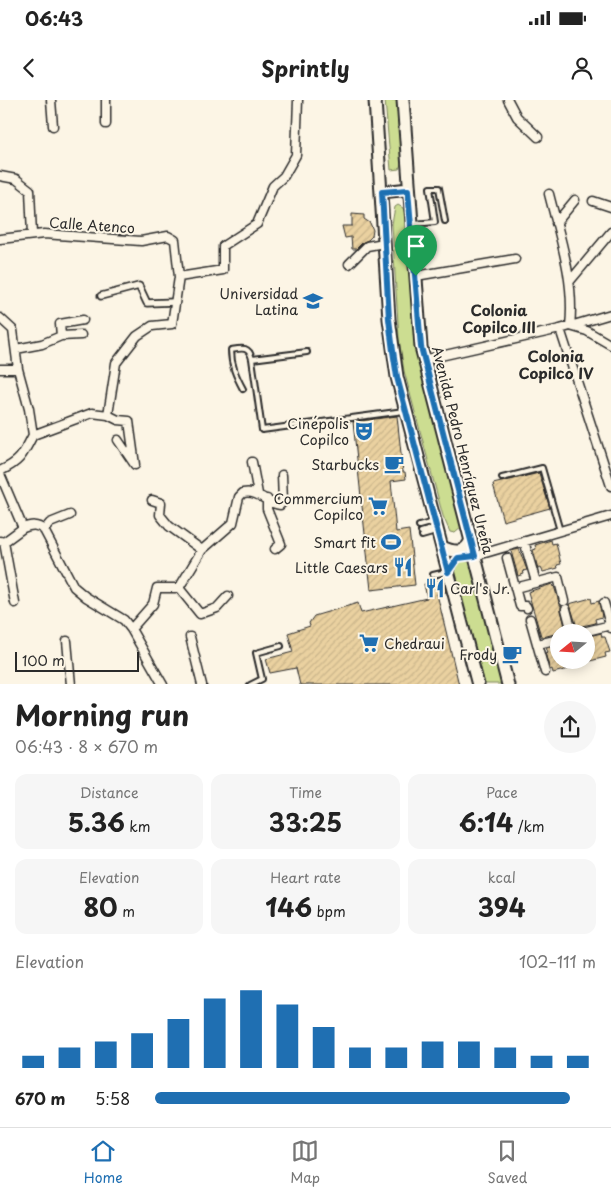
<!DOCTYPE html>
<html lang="en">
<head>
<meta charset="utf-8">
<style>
	body { margin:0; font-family:"Playpen Sans",sans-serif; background:#f6f6f6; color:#222; height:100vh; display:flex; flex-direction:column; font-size:19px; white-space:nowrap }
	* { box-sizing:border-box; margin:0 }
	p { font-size:16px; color:#767676 }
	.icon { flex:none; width:28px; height:28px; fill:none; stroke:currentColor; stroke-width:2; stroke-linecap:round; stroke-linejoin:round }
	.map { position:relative; height:584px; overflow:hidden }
	.panel { display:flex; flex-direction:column; background:#fff; flex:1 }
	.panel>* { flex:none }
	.needle { width:32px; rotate:252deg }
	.buttons { position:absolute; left:550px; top:524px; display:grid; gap:10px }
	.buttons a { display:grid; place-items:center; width:45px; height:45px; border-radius:50%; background:#fff; box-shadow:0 2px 12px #0003; font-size:25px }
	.scale { position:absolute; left:15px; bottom:12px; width:124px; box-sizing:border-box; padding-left:5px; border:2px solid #2b2b2b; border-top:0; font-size:14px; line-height:18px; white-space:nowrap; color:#2b2b2b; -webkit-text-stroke:4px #fcf5e5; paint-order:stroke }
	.pin { position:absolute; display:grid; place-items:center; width:42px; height:42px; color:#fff; margin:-51px -21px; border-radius:50% 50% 50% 0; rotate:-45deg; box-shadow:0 0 5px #0007 }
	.pin .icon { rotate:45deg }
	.round { display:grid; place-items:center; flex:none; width:52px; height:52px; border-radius:26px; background:#f6f6f6 }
	.summary { display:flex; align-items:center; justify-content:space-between; height:85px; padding:0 15px }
	h1 { font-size:28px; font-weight:700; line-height:38px }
	.metrics { display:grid; grid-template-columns:repeat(3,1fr); gap:8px; height:85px; padding:5px 15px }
	.metrics div { display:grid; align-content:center; border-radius:12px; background:#f6f6f6; text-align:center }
	.metrics b { font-size:25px; font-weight:700 }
	.metrics small { font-size:14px; font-weight:400 }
	.metrics p { font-size:14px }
	.chart { height:140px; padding:10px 15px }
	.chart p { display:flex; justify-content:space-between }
	.chart svg { width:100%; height:90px; margin-top:5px; stroke:#1f6fb2; stroke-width:6 }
	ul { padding:0 15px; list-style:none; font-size:16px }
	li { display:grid; grid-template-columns:80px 60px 1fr; align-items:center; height:38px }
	li i { height:12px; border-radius:6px; background:#1f6fb2 }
	.status { display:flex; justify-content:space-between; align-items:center; height:35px; padding:0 25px; background:#fff; direction:ltr }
	.status svg { height:14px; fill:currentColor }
	header { display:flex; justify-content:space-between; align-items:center; height:65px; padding:0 15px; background:#fff; font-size:22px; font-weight:700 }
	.menu { display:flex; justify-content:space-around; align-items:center; height:70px; border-top:1px solid #e0e0e0; background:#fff; font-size:14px; color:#767676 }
	.menu a { display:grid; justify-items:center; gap:2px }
	.menu .active { color:#1f6fb2 }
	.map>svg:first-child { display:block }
	.green { fill:#ccdd91; stroke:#7c845e }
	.building { fill:url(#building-hatch); stroke:#2b2b2b }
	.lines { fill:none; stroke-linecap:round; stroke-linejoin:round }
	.service-casing { stroke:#2b2b2b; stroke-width:8 }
	.pedestrian-casing { stroke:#2b2b2b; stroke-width:9 }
	.minor-casing { stroke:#2b2b2b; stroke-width:11 }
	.primary-casing { stroke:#2b2b2b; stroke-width:15 }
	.service { stroke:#fcf5e5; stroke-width:4 }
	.pedestrian { stroke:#fcf5e5; stroke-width:5.5 }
	.minor { stroke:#fcf5e5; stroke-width:8 }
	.primary { stroke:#fcf5e5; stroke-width:11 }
	.route-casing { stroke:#fff; stroke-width:10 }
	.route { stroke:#1f6fb2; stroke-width:6 }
	.labels { text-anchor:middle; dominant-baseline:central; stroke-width:4; stroke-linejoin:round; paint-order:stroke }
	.street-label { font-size:14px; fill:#2b2b2b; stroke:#fcf5e5 }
	.poi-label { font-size:14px; fill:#2b2b2b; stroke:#fcf5e5; text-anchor:end }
	.neighbourhood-label { font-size:15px; font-weight:bold; fill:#2b2b2b; stroke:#fcf5e5 }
</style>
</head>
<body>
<div class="status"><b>06:43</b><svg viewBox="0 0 49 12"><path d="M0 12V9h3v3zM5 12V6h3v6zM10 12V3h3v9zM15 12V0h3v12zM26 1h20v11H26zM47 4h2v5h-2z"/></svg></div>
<header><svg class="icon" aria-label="back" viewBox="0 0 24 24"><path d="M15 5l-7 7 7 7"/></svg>Sprintly<svg class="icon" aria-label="person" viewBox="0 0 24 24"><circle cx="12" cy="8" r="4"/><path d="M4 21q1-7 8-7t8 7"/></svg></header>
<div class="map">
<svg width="611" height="585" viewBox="0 0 611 585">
	<defs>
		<pattern id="building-hatch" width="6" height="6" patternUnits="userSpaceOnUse" patternTransform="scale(1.25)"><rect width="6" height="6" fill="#ead1a0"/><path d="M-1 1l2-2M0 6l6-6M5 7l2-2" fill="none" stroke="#c9b48a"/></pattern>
	</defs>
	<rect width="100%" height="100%" fill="#fcf5e5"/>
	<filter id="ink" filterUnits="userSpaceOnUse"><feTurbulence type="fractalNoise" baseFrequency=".02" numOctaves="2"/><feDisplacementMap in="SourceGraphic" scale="10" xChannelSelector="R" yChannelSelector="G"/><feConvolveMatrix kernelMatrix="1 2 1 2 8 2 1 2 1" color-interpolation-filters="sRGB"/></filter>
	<g filter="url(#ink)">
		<!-- green -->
		<path class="green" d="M 385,0 L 399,0 L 404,57 L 399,69 L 391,70 Z
			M 398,105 L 403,108 L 405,114 L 416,247 L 462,427 L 455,433 L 450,432 L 443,416 L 404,271 L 399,239 L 392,124 L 395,107 Z
			M 464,460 L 473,463 L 504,584 L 485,584 L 454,470 C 455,464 459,462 464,460 Z"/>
		<!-- building -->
		<path class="building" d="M 352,114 L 364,115 L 364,119 L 370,123 L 373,130 L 372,136 L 368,140 L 363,142 L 356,149 L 352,149 L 351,137 L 345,138 L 342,126 L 352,126 Z
			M 397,316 L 403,372 L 405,372 L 406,379 L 391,381 L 396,432 L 409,430 L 415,485 L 371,490 L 353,322 Z
			M 539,373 L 550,408 L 503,421 L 493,384 Z
			M 551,440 L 552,444 L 556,443 L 561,464 L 557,465 L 558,468 L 543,472 L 541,468 L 538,469 L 533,450 L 536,449 L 535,445 Z
			M 519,449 L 527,470 L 523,471 L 524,474 L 518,476 L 511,451 Z
			M 443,480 L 446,492 L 437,494 L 459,585 L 300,585 L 296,568 L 270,573 L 266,559 L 293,552 L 288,533 L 310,526 L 309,523 L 314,516 L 358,503 L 361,513 L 427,498 L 424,484 Z
			M 552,484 L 553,487 L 554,486 L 559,502 L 561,506 L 561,510 L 566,530 L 562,531 L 562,532 L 543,537 L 541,536 L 528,492 Z
			M 591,498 L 592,503 L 599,501 L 602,517 L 595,519 L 596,523 L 577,527 L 571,508 L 569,504 Z
			M 601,533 L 602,537 L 605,537 L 610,552 L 605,553 L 606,557 L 586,562 L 586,537 Z
			M 555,546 L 559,560 L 570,560 L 572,568 L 553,573 L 552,569 L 550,570 L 545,553 L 548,552 L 546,548 Z"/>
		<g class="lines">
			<defs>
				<path id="service" d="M 415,124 L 435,122 L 430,88 L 439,88 L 445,121
					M 307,252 L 252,259 L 262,330 L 404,311
					M 243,289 C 236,276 231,265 231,250 C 242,248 249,246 252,259
					M 502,378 L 542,368 L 560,431
					M 419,426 L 433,422
					M 421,432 L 435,428
					M 422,436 L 436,432
					M 433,475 L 446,472
					M 250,585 L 262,579 L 256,553 L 281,546"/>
				<path id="pedestrian" d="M 101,196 L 139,186 L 147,203 L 175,202"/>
				<path id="minor" d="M 51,0 L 53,26
					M 508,0 L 517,17 L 538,37
					M 106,24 L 106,0
					M 0,76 L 16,79 L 30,90 L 32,135
					M 549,94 C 560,138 575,181 570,226 L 587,231 L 611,245
					M 593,101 L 611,107
					M 556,123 L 575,100
					M 0,139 L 44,134 L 141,141 L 168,136 L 175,140 L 179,177
					M 349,164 L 367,146 L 384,143
					M 416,176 L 515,159
					M 570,181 L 611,132
					M 0,218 L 13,230 L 18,269 L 29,309 L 33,335
					M 560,229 L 611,386
					M 61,236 L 60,224 L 83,220
					M 16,249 L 42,244 L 61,236 L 81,235
					M 423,260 L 560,229 L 611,214
					M 0,269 L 18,269
					M 108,315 L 118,320 L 129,321 L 135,365 L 118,340
					M 252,362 L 258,394
					M 0,371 C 20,362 23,355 33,335 L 92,313 L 108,315 L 116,263 L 137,236 L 152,226 L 172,224 L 179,177 L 223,170 L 223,146 L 257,124 L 273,86 L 284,76 L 296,55 L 298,0
					M 0,374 L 23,428 C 31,425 37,424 44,430 L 74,487 L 86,497 L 124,520 L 131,529 L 163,585
					M 267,399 L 267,409 L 281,444 L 275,449
					M 152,400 L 161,403 L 160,415 L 169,426 L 202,450
					M 44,430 L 50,423 L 70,415
					M 0,441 L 4,442 L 23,428
					M 524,441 L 536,482
					M 4,442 L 15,503
					M 475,456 L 611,416
					M 507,458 L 520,506 L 526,506 L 527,508
					M 179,488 L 200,514 L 217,508 L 228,496
					M 515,488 L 558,477 L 564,501
					M 604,503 L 611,528
					M 566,509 L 572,532
					M 530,519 L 545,572
					M 131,529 L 153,504 L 157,488 L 179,488 L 202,450 L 233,423 L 239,397 L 243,393 C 260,390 266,404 280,405 L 283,402 L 282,375
					M 583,532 L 611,525
					M 190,537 L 202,585
					M 67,541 L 71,585
					M 538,544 L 559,539"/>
				<path id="primary" d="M 375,0 L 389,219 L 397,277 L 478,585
					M 403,0 L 421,247 L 508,585
					M 382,92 L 409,89
					M 442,447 C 455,453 466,454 471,439"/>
			</defs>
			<!-- service casing -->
			<use href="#service" class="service-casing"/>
			<!-- pedestrian casing -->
			<use href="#pedestrian" class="pedestrian-casing"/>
			<!-- minor casing -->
			<use href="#minor" class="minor-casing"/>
			<!-- primary casing -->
			<use href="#primary" class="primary-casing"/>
			<!-- service -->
			<use href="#service" class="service"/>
			<!-- pedestrian -->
			<use href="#pedestrian" class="pedestrian"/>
			<!-- minor -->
			<use href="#minor" class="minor"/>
			<!-- primary -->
			<use href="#primary" class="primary"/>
		</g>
	</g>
	<g class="lines" filter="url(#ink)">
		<defs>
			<path id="route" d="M 408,90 L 421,247 L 475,456 L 458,458 L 448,472 L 397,277 L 393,251 L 389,219 L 382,92 Z"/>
		</defs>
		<!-- route casing -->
		<use href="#route" class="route-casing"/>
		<!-- route -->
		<use href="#route" class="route"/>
	</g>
	<!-- icons -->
	<defs>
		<symbol id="university-bare" viewBox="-9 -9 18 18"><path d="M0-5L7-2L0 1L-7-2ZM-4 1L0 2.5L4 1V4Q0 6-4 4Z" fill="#1f6fb2" stroke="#fcf5e5" stroke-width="2.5" paint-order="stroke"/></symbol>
		<symbol id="theatre-bare" viewBox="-9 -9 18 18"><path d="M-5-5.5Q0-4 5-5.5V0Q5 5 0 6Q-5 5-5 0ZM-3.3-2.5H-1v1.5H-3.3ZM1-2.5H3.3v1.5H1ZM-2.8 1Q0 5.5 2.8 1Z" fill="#1f6fb2" stroke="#fcf5e5" stroke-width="2.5" paint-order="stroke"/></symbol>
		<symbol id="cafe-bare" viewBox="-9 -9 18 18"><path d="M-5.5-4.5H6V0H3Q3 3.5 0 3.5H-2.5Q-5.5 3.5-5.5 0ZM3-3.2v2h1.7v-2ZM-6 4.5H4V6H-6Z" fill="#1f6fb2" stroke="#fcf5e5" stroke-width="2.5" paint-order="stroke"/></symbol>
		<symbol id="supermarket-bare" viewBox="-9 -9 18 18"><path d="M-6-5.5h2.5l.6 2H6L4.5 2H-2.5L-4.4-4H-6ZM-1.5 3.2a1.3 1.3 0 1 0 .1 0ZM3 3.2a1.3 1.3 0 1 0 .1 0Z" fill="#1f6fb2" stroke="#fcf5e5" stroke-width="2.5" paint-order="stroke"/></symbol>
		<symbol id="stadium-bare" viewBox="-9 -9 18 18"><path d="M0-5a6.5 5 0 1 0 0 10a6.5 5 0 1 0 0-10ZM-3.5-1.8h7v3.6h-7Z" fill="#1f6fb2" stroke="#fcf5e5" stroke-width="2.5" paint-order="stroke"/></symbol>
		<symbol id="restaurant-bare" viewBox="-9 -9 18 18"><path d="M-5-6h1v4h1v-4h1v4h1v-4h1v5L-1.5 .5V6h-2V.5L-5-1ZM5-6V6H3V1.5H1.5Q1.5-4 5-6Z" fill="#1f6fb2" stroke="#fcf5e5" stroke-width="2.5" paint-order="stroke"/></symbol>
	</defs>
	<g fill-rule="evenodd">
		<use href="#university-bare" x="299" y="187" width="28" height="28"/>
		<use href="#theatre-bare" x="350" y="317" width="28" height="28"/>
		<use href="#cafe-bare" x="380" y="350" width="28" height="28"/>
		<use href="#supermarket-bare" x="364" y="392" width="28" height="28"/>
		<use href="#stadium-bare" x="377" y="428" width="28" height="28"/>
		<use href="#restaurant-bare" x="389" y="453" width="28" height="28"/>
		<use href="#restaurant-bare" x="421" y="474" width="28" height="28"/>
		<use href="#supermarket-bare" x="355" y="529" width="28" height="28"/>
		<use href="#cafe-bare" x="498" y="540" width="28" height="28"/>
	</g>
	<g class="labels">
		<!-- street labels -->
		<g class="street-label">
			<text transform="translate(92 125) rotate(4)">Calle Atenco</text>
			<text transform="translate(463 350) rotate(76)">Avenida Pedro Henríquez Ureña</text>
		</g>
		<!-- poi labels -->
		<g class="poi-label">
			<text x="298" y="193">Universidad<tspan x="298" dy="16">Latina</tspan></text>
			<text x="349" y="323">Cinépolis<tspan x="349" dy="16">Copilco</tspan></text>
			<text x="379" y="364">Starbucks</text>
			<text x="363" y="398">Commercium<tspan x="363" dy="16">Copilco</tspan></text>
			<text x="376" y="442">Smart fit</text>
			<text x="388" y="467">Little Caesars</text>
			<text x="450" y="488" text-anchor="start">Carl's Jr.</text>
			<text x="384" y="543" text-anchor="start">Chedraui</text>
			<text x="497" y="554">Frody</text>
		</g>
		<!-- neighbourhood labels -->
		<g class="neighbourhood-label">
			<text x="499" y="209">Colonia<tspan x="499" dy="17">Copilco III</tspan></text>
			<text x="556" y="255">Colonia<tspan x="556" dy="17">Copilco IV</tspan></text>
		</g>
	</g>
</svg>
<div class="buttons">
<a><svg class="needle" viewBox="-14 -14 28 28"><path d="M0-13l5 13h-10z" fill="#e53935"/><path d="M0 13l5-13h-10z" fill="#767676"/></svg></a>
</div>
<div class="scale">100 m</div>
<div class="pin" style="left:416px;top:176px;background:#1e9e55"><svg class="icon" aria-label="arrive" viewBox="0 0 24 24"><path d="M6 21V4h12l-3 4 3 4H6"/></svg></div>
</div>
<section class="panel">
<div class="summary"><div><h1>Morning run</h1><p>06:43 · 8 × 670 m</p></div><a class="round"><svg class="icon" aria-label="share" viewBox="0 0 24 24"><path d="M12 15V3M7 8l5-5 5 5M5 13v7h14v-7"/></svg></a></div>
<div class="metrics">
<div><p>Distance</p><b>5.36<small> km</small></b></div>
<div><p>Time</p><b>33:25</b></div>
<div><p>Pace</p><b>6:14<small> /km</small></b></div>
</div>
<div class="metrics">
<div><p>Elevation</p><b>80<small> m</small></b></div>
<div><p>Heart rate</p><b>146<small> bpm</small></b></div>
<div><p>kcal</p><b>394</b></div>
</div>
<div class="chart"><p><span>Elevation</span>102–111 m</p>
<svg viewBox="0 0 160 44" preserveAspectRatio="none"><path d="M5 44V38M15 44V34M25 44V31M35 44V27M45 44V20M55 44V10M65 44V6M75 44V13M85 44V24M95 44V34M105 44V34M115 44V31M125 44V31M135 44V34M145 44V38M155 44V38"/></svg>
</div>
<ul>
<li><b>670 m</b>5:58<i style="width:94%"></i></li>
</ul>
</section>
<nav class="menu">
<a class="active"><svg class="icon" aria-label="home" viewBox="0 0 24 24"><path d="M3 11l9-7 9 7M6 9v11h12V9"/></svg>Home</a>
<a><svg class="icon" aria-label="map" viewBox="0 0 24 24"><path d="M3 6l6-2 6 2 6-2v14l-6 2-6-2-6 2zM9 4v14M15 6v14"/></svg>Map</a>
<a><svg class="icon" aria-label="saved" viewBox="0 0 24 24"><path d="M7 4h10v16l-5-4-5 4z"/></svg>Saved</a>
</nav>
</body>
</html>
